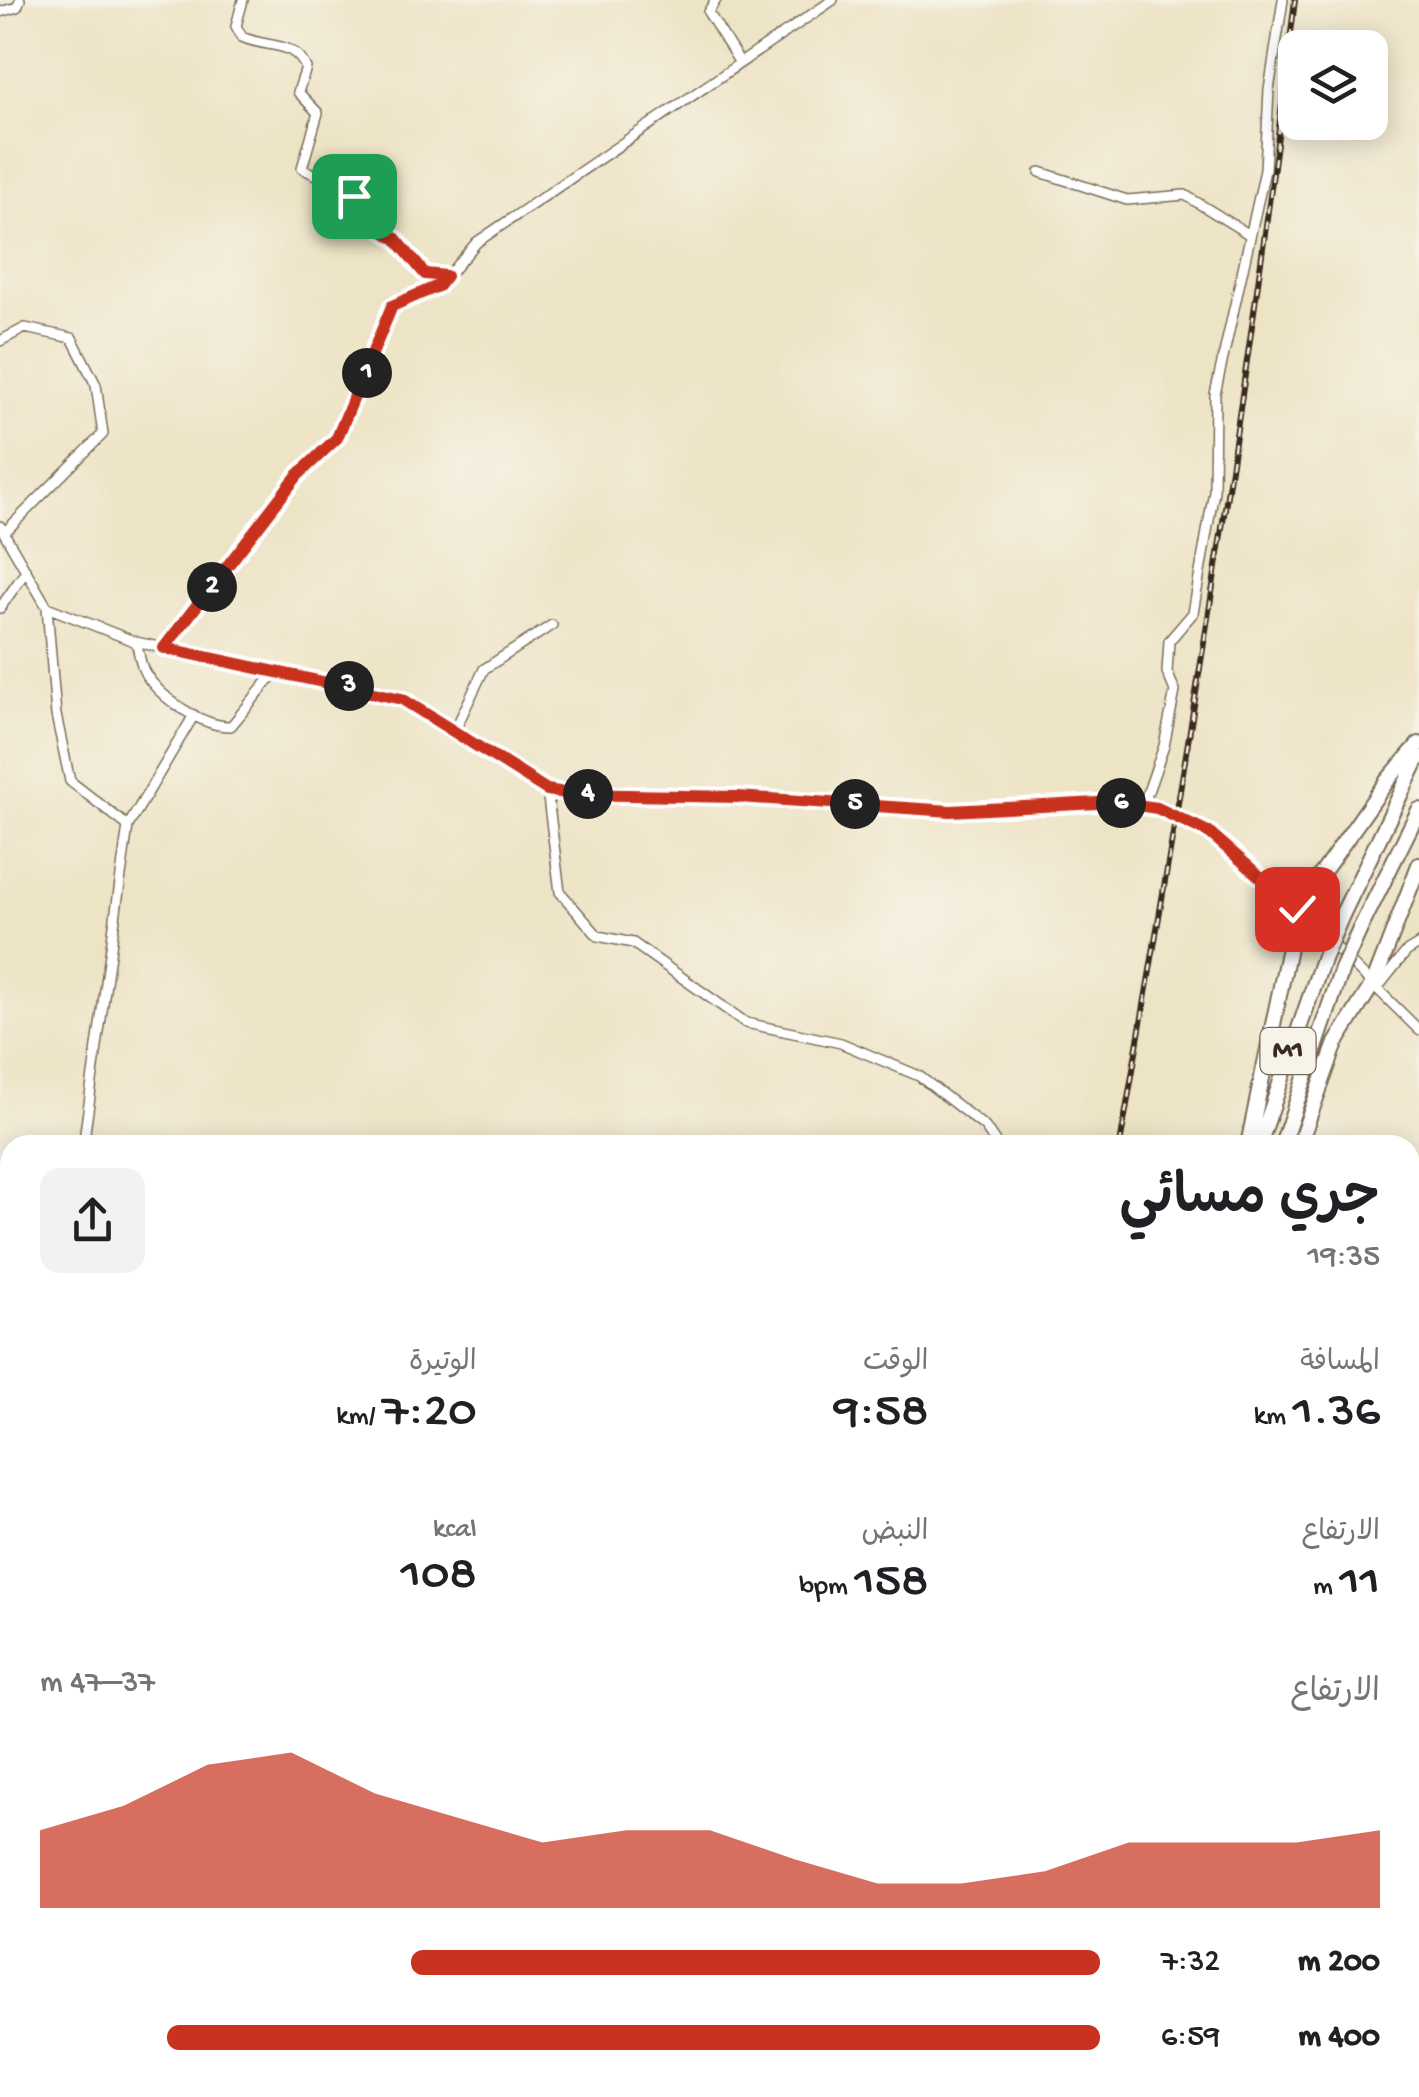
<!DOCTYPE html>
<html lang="ar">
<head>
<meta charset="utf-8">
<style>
	body { margin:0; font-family:"Gochi Hand","Playpen Sans Arabic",sans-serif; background:#f2f2f2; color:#202124; direction:rtl; height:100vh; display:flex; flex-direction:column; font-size:38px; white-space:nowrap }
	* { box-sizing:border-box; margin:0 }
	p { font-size:32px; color:#757577 }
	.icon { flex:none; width:55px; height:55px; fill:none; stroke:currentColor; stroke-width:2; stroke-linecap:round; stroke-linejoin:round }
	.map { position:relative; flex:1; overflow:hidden; direction:ltr }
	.side { position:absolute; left:0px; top:1135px; width:1420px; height:962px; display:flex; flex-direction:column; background:#fff; border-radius:30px 30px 0 0; box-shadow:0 5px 25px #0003; direction:rtl }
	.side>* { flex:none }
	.tools { position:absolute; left:1278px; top:30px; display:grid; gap:20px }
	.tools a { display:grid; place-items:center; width:110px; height:110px; border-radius:20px; background:#fff; box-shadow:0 5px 25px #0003; font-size:50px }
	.pin { position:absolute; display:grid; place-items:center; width:85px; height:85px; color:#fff; margin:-42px; border-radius:20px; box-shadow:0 5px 15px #0006 }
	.km { position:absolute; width:50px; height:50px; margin:-25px; border-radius:50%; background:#222; color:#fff; font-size:28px; line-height:50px; text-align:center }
	.round { display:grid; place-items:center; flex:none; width:105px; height:105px; border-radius:20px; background:#f2f2f2 }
	.summary { display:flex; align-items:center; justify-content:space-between; height:170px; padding:0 40px }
	h1 { font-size:55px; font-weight:600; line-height:75px }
	.metrics { display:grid; grid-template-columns:repeat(3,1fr); gap:15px; height:170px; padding:10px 40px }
	.metrics div { display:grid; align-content:center }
	.metrics b { font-size:50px; font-weight:600 }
	.metrics small { font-size:28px; font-weight:400 }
	.metrics p { font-size:28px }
	.chart { height:280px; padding:20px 40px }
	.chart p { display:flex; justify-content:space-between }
	.chart svg { width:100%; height:180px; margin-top:10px; fill:#c8321e; opacity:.7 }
	ul { padding:0 40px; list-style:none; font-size:32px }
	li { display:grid; grid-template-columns:160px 120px 1fr; align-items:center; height:75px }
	li i { height:25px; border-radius:12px; background:#c8321e }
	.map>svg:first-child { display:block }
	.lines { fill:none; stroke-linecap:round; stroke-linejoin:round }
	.minor-casing { stroke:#796b58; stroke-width:12 }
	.highway-casing { stroke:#796b58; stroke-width:18 }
	.minor { stroke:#fff; stroke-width:9 }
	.highway { stroke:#fff; stroke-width:14 }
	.rail-casing { stroke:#3b2a1e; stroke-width:6 }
	.rail { stroke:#f7f3e8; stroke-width:2.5; stroke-dasharray:8; stroke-linecap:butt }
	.highway-bridge-casing { stroke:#796b58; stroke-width:18; stroke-linecap:butt }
	.highway-bridge { stroke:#fff; stroke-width:14 }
	.route-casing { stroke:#fff; stroke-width:20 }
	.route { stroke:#c8321e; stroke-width:12 }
	.labels { text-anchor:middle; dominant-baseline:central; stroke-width:10; stroke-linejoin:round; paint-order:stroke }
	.shield { fill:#f7f3e8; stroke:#73665b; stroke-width:2.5 }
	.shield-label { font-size:28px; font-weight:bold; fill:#3b2a1e }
</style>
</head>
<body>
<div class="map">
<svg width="1419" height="2097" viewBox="0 0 1419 2097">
	<rect width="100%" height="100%" fill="#f7f3e8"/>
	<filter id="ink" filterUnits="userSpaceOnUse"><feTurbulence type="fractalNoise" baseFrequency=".01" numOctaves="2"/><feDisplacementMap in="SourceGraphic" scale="20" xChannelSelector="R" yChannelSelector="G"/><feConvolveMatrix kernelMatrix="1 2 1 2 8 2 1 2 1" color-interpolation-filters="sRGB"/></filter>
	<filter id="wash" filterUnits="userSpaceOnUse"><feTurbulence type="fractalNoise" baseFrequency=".0048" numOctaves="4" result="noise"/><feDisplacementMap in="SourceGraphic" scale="40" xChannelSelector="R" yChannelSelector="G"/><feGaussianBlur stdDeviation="2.25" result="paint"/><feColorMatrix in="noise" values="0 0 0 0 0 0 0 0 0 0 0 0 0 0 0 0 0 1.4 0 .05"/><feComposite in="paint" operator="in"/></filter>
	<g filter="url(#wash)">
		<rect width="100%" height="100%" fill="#ede3c5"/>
	</g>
	<g filter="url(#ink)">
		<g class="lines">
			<defs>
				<path id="minor" d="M 243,0 L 236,26 L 242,37 C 267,49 293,39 306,68 L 298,92 L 318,113 L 302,168 C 318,178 343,183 355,196 L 354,212 L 396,239 L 425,274 L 447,277
					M 716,0 L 708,12 L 740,63
					M 0,12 L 17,7 L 20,0
					M 1040,172 L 1127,200 L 1185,195 L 1250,235
					M 0,341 L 25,328 L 72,338 L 96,385 L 103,434 L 5,532
					M 0,526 L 47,607 L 136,642 L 402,699 L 547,790 L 951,811 L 1116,802 L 1157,808 L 1210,833 L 1270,883 L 1419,1030
					M 47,607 L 56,715 L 70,781 L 128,826 L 85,1132 L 90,1145
					M 0,608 L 26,571
					M 136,642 C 139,651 140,665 145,673 C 161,699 203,727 231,726 L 278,669
					M 164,648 L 297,476 L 337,438 L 392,306 L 438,287 L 477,242 L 833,0
					M 454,732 L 484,669 L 552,625
					M 547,790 L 560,892 L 598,936 L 633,943 L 746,1023 L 841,1043 L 919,1076 L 985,1127 L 997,1145
					M 1143,806 L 1164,746 L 1175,691 L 1167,672 L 1169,641 L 1193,613 L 1214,491 L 1215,394 L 1265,170 L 1269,90 L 1283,0
					M 128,826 L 194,715
					M 1379,986 L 1406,952 L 1419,944
					M 0,1850 L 10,1857
					M 230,2088 L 234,2097
					M 662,2088 L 739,2095
					M 1283,2088 L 1314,2097
					M 1212,2097 L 1218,2088"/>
				<path id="highway" d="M 1343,913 L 1419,756
					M 1360,929 L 1419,810
					M 1248,1145 L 1297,909 L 1387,781 L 1419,744
					M 1259,1145 L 1323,959
					M 1282,1145 L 1342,969
					M 1299,1145 L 1336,1043 L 1374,982 L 1419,865
					M 1342,2088 L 1346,2097
					M 1365,2088 L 1369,2097"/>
			</defs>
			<!-- minor casing -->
			<use href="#minor" class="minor-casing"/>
			<!-- highway casing -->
			<use href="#highway" class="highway-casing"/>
			<!-- minor -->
			<use href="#minor" class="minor"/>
			<!-- highway -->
			<use href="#highway" class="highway"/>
			<defs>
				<path id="rail" d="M 1120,1145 C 1186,764 1249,383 1295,0
					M 962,2097 L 963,2088"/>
			</defs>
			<!-- rail casing -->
			<use href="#rail" class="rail-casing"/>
			<!-- rail -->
			<use href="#rail" class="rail"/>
			<defs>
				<path id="highway-bridge" d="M 1323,959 L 1343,913
					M 1342,969 L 1360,929"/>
			</defs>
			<!-- highway-bridge casing -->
			<use href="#highway-bridge" class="highway-bridge-casing"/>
			<!-- highway-bridge -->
			<use href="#highway-bridge" class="highway-bridge"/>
		</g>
	</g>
	<g class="lines" filter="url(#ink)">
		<defs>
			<path id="route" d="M 354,196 L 354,212 L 396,239 L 425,274 L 446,276 L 438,286 L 392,306 L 337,438 L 297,476 L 164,648 L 402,699 L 547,790 L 571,794 L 738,797 L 951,811 L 1116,802 L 1157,808 L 1210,833 L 1297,909"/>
		</defs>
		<!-- route casing -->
		<use href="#route" class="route-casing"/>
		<!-- route -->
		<use href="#route" class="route"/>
	</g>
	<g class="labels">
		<!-- shield labels -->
		<rect class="shield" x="1260.5" y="1028" width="55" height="46" rx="8"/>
		<g class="shield-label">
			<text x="1288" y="1051">M1</text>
		</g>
	</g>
</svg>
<div class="tools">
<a><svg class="icon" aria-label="layers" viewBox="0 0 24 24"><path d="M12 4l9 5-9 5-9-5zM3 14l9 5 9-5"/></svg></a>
</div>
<div class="pin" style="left:354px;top:196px;background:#1e9e55"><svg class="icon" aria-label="arrive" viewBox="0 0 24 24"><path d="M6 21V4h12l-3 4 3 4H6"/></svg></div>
<div class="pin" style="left:1297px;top:909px;background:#d93025"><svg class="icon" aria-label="check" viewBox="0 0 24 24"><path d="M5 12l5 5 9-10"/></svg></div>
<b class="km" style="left:367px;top:373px">1</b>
<b class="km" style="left:212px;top:587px">2</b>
<b class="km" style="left:349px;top:686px">3</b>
<b class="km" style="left:588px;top:794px">4</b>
<b class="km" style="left:855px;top:804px">5</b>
<b class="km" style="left:1121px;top:803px">6</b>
<section class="side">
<div class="summary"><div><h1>جري مسائي</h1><p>19:35</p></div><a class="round"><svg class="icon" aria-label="share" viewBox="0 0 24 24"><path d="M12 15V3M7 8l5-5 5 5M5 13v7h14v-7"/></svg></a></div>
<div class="metrics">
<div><p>المسافة</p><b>1.36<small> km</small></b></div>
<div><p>الوقت</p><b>9:58</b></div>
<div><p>الوتيرة</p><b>7:20<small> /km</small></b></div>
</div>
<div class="metrics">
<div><p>الارتفاع</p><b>11<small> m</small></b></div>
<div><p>النبض</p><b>158<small> bpm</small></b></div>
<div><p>kcal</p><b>108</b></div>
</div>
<div class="chart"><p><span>الارتفاع</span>37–47 m</p>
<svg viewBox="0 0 160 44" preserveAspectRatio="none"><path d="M0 44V25L10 19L20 9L30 6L40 16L50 22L60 28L70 25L80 25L90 32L100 38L110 38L120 35L130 28L140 28L150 28L160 25V44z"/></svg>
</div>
<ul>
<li><b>200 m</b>7:32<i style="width:65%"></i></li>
<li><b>400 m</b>6:59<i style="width:88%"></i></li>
</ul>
</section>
</div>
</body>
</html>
